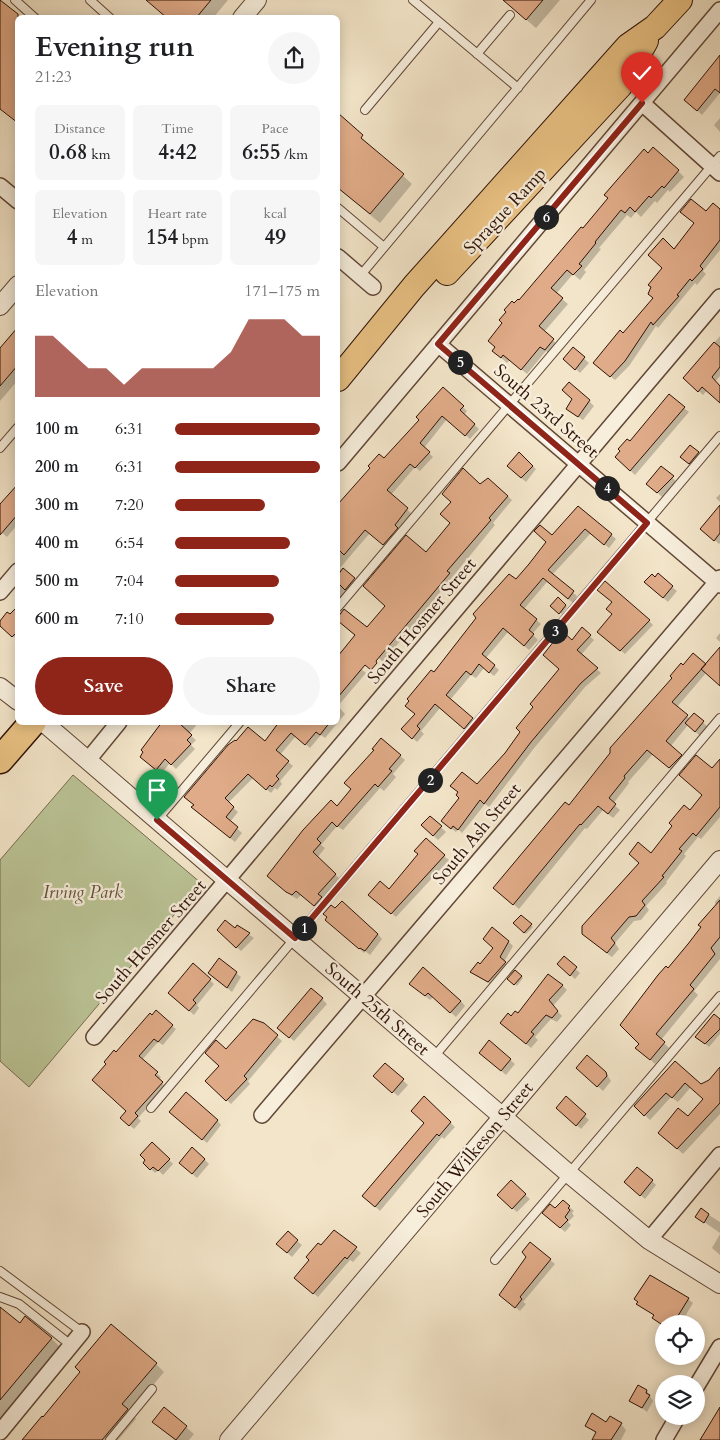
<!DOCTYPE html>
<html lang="en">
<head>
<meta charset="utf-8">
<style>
	body { margin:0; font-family:Cardo,serif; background:#f6f6f6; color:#202124; height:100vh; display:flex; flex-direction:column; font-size:19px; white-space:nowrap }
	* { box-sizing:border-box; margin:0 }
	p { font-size:16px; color:#757577 }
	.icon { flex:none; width:28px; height:28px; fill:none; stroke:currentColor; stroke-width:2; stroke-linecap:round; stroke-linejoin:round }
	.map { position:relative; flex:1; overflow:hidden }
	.panel { position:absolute; left:15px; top:15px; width:325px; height:710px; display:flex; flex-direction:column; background:#fff; border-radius:8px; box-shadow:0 2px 12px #0003 }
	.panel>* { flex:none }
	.buttons { position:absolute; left:655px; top:1315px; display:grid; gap:10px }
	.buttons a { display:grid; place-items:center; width:50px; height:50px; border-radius:50%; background:#fff; box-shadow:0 2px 12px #0003; font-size:25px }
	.pin { position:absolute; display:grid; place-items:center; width:42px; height:42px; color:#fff; margin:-51px -21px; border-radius:50% 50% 50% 0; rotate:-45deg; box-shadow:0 0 5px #0007 }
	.pin .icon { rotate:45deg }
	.km { position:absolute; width:25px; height:25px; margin:-12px; border-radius:50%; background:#222; color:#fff; font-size:14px; line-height:25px; text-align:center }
	.round { display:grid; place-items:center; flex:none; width:52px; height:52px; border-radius:26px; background:#f6f6f6 }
	.summary { display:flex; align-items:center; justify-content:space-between; height:85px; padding:0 20px }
	h1 { font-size:28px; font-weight:700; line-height:38px }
	.stats { display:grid; grid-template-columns:repeat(3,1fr); gap:8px; height:85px; padding:5px 20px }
	.stats div { display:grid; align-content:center; border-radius:8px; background:#f6f6f6; text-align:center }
	.stats b { font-size:21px; font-weight:700 }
	.stats small { font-size:14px; font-weight:400 }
	.stats p { font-size:14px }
	.chart { height:140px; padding:10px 20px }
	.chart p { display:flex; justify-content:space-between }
	.chart svg { width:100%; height:90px; margin-top:5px; fill:#8f2418; opacity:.7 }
	.cta { display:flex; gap:10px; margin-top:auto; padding:10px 20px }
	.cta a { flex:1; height:58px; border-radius:30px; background:#8f2418; color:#fff; font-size:20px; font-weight:700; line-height:58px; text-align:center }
	.cta a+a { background:#f6f6f6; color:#202124 }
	ul { padding:0 20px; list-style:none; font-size:16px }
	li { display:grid; grid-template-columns:80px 60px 1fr; align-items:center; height:38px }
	li i { height:12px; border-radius:6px; background:#8f2418 }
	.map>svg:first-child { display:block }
	.green { fill:#bbc496; stroke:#756b4e }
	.shadow { fill:#0003 }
	.building { fill:#e0ab88; stroke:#2f1206 }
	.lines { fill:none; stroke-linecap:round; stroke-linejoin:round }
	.service-casing { stroke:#604737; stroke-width:10 }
	.minor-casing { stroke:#604737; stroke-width:18 }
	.tertiary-casing { stroke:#604737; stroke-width:20 }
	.trunk-casing { stroke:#2f1206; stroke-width:26 }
	.motorway-casing { stroke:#2f1206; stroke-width:29 }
	.service { stroke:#f7eedc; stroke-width:8 }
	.minor { stroke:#f7eedc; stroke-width:15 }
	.tertiary { stroke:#f7eedc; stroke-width:18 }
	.trunk { stroke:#eac284; stroke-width:24 }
	.motorway { stroke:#eac284; stroke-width:26 }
	.route-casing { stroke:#fff; stroke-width:10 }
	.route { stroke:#8f2418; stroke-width:6 }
	.labels { text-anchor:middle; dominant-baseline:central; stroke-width:4.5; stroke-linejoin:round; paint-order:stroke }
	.street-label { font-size:18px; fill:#2f1206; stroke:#f7eedc }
	.park-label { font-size:18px; font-style:italic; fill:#605038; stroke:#f7eedc }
</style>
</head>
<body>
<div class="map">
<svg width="720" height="1440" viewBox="0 0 720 1440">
	<rect width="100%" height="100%" fill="#f3e5c9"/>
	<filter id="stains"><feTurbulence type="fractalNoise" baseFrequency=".004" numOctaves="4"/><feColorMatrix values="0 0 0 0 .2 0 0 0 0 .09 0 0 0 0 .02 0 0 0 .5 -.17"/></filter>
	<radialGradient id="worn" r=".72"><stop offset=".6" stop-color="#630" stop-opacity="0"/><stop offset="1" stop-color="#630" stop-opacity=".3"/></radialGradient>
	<!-- green -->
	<path class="green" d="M 73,775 L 201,883 L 29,1087 L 0,1061 L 0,860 Z"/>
	<!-- shadow -->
	<path class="shadow" d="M 155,0 L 228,0 L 213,18 L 167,18 Z
		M 503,0 L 560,0 L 536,28 Z
		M 720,59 L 720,93 L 702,115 L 690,104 Z
		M 338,116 L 412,184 L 380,223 L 338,188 Z
		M 720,118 L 720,132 L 714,125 Z
		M 678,171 L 684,177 L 670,192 L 668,190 L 657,203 L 655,201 L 641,217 L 636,212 L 631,218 L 627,215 L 599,248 L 601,249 L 584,270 L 586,272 L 580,280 L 573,274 L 556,294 L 568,304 L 544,332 L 559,346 L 551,355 L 546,351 L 527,374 L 510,360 L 507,363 L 499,356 L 496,348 L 504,323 L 500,320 L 512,302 L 514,304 L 519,302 L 583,230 Z
		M 720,210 L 720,250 L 703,271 L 706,274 L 697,285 L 695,283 L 658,328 L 656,326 L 629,366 L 615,380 L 599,367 L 654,298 L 664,268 L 674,250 L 706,213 Z
		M 18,327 L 18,380 L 0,401 L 0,348 Z
		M 720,336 L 720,376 L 703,395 L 685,378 Z
		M 573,349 L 589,363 L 580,373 L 569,363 Z
		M 443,389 L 467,411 L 464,415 L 479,429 L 470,439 L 447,419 L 424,448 L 433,457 L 420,471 L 415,467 L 391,495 L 412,514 L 398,530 L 388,548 L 370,533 L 340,568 L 358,583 L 338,609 L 338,505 L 421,420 Z
		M 669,396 L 689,412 L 635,475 L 621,462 L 630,443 Z
		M 589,401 L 594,406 L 583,420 L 572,413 Z
		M 690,446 L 700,455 L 691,465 L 681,457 Z
		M 519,454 L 536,469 L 526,482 L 513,471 Z
		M 661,467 L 677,482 L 662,497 L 652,488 Z
		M 488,479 L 512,500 L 493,523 L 495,525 L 383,662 L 338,620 L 338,614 L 344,610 L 368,629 L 480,486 Z
		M 18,483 L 18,524 L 7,537 L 0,531 L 0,506 Z
		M 720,494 L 720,502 L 716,498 Z
		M 579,507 L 616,539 L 609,548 L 591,533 L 552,575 L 577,596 L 573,603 L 547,582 L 524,609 L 541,624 L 532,634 L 538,640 L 529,650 L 508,632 L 486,658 L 499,670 L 494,676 L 484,668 L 476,678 L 471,675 L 450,700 L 476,723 L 469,732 L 440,708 L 421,731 L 424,734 L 417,742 L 403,729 L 416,714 L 409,699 L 448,656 L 447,655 L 478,617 L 516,581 L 552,536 Z
		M 720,507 L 720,543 L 719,544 L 702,529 Z
		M 651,587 L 672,587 L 677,591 L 668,602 Z
		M 558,599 L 567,607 L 562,614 L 552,606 Z
		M 18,607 L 18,640 L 0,625 L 0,623 L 10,616 Z
		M 613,614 L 649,621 L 653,625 L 625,654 L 603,636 Z
		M 582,629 L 594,640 L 581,655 L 601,673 L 585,687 L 535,747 L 489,807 L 485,804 L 462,833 L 458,829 L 456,832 L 447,825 L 522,732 L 535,707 L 561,669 L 572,641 Z
		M 720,633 L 720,642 L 716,638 Z
		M 720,649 L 720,685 L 706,673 L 677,707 L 690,719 L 694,714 L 708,727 L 700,736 L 688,725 L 670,747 L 686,760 L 674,772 L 653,754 L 628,782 L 629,783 L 613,804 L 620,810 L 613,818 L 603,810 L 587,829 L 585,828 L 519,909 L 500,893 L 683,667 L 706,666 Z
		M 343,654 L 366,673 L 338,706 L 338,661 Z
		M 338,706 L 345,714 L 325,738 L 321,735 L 310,748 L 296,736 L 280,755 L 293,766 L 280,781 L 282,784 L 277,790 L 275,788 L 271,793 L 253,778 L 228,803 L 238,812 L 230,822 L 242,833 L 235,842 L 197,812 L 265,743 L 298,722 L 338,722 Z
		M 164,722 L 199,722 L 189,734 L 196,740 L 191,745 L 195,749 L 176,769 L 170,763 L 161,774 L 146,761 Z
		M 381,740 L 405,760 L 393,774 L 396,777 L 384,791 L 380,788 L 343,830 L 337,826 L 321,845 L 325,848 L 317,858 L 340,879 L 322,899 L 326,903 L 319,910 L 301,895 L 297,899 L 292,896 L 273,880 L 353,789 Z
		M 720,761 L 720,817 L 701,839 L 698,837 L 684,854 L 686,856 L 666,882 L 667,883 L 646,906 L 649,910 L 641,920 L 634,921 L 615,943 L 619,949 L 612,957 L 609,955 L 589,938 L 651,855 L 704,795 L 712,770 Z
		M 430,817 L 446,832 L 438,840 L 423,825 Z
		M 419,854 L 444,856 L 449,860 L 396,917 L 375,899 L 389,891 Z
		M 720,896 L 720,959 L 694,991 L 698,995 L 661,1040 L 669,1048 L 655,1064 L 642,1052 L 640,1044 L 669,970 L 703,928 L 716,907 L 715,902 Z
		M 521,916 L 533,927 L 526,934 L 515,923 Z
		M 331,924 L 375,931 L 382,939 L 370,955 L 365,951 L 364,953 Z
		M 238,927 L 254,938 L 241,951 L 218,930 L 236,929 Z
		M 509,942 L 513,946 L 504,962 L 510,968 L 493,986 L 472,972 Z
		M 564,958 L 580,973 L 575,979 L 559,964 Z
		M 515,971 L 523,978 L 517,986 L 509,979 Z
		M 236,973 L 241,977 L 232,992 L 214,977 Z
		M 210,980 L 214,984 L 197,1005 L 199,1008 L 194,1015 L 174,998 Z
		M 562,985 L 567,990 L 553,1006 L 562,1016 L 557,1022 L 551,1019 L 535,1037 L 538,1040 L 531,1048 L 506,1027 L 512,1018 Z
		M 416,988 L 461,1001 L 465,1006 L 456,1017 L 433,997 L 430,1000 Z
		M 322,999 L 327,1004 L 294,1041 L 283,1032 Z
		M 720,1021 L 720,1034 L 709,1047 L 701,1040 Z
		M 263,1024 L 282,1041 L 248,1081 L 250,1084 L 231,1104 L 207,1081 L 220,1066 L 226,1050 Z
		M 172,1026 L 176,1029 L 163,1045 L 158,1042 L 142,1060 L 161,1077 L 159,1080 L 166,1087 L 138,1118 L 141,1121 L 134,1129 L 126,1122 L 128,1111 L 116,1053 Z
		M 489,1042 L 515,1064 L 506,1075 L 485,1057 Z
		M 675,1062 L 701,1085 L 710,1081 L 720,1069 L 720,1114 L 683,1154 L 665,1138 L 688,1118 L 704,1099 L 691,1087 L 678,1102 L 671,1097 L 650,1120 L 635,1106 Z
		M 385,1064 L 408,1085 L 398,1096 L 380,1081 Z
		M 582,1072 L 606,1073 L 611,1081 L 603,1091 Z
		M 424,1098 L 455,1127 L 444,1139 L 442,1137 L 380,1211 L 368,1200 L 425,1123 Z
		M 566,1098 L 589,1120 L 581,1129 L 562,1112 Z
		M 175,1116 L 217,1120 L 221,1125 L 207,1143 Z
		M 204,1159 L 209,1164 L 197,1178 L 185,1168 Z
		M 169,1160 L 173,1164 L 163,1175 L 158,1170 L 155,1173 L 145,1163 Z
		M 652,1181 L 656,1185 L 645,1199 L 630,1186 Z
		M 511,1182 L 530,1199 L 517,1212 L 503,1200 Z
		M 563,1201 L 574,1211 L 572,1213 L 574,1216 L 568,1222 L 571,1225 L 565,1232 L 549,1218 Z
		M 701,1210 L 720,1222 L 720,1233 L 697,1217 Z
		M 334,1232 L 361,1253 L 353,1262 L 350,1260 L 318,1297 L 300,1283 L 321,1247 Z
		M 720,1234 L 720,1255 L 712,1248 Z
		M 297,1241 L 302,1245 L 292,1257 L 283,1249 Z
		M 528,1257 L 550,1260 L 555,1264 L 523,1302 L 526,1304 L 520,1311 L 505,1299 Z
		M 688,1299 L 693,1303 L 681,1323 L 677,1320 L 674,1324 L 664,1324 L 664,1326 L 654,1318 L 655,1316 L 638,1304 Z
		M 0,1308 L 20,1325 L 52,1339 L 60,1347 L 0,1420 Z
		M 156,1364 L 164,1372 L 130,1413 L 136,1419 L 118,1440 L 23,1440 Z
		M 639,1386 L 647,1391 L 653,1401 L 647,1412 L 631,1400 Z
		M 165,1409 L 194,1434 L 189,1440 L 175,1440 L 161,1429 Z
		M 606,1423 L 621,1424 L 626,1430 L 621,1440 L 593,1440 L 597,1434 L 587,1426 Z"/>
	<!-- building -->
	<path class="building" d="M 0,0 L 18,14 L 18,123 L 0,109 Z
		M 146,0 L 211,0 L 196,18 L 167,18 Z
		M 503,0 L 543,0 L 526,20 Z
		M 720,55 L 720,93 L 715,89 L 697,111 L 684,100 Z
		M 338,113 L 363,135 L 361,138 L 404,174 L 370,214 L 338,188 Z
		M 653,147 L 679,170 L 664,188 L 662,186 L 651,198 L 649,196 L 635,212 L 630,207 L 625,213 L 621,210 L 595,242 L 596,243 L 579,264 L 582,266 L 573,275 L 567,270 L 551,288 L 563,298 L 539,326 L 554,339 L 545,350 L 540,347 L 521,370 L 503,355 L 501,358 L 492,351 L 495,347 L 488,341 L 502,323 L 499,320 L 506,312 L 504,310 L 512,301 L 514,303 L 518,299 L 519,300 L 581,227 L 583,228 L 608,198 L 604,195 L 644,149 L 648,153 Z
		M 691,199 L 706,211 L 713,203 L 720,209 L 720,240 L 700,266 L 703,269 L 692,281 L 690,279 L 677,295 L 679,296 L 653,325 L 651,322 L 625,361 L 610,377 L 593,363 L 620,330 L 623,333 L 653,298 L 648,294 L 651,287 L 648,285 L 662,268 L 648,255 L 663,238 L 674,249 L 694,223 L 680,212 Z
		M 18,327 L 18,365 L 0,386 L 0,348 Z
		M 714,342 L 720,347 L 720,367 L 712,377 L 720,386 L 720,403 L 702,387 L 698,392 L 683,378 Z
		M 573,347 L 585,357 L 575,370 L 563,359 Z
		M 569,382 L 590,400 L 578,417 L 566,409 L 572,399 L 562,390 Z
		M 443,387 L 464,406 L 460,410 L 475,424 L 465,436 L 442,416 L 420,443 L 430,452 L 415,468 L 410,464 L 387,490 L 408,508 L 395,525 L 398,528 L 383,545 L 365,530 L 344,555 L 338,549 L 338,504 L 370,468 L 368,466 L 379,454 L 384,458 L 419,420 L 416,417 Z
		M 669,394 L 685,407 L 630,471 L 615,457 L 620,451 L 618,449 L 627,439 L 630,441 Z
		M 690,445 L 699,452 L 689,464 L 680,457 Z
		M 519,452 L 533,466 L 521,478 L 507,466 Z
		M 661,466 L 674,476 L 657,493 L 646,484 Z
		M 463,468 L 480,484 L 488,478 L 508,496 L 489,518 L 491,520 L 447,571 L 450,573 L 376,661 L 377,663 L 371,670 L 365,665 L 338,697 L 338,656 L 355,635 L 338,621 L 338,617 L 344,609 L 367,627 L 385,606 L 363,586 L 406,535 L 426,552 L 450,523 L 440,514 L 451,502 L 442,494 Z
		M 18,484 L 18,514 L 0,535 L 0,504 Z
		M 720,505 L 720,533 L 714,541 L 700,529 Z
		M 578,506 L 612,534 L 604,545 L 585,529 L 548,570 L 574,591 L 568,599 L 543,578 L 520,605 L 537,619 L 529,630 L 534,634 L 524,646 L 503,628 L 482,654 L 495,665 L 489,673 L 479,664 L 471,675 L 466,671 L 446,695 L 473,718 L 464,729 L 435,704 L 417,726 L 420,729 L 412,739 L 401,729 L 415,714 L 405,706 L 409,701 L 407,699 L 431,670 L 434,672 L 476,618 L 473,614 L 509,574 L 516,579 L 529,564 L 546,542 L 534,531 L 540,525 L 552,535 Z
		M 343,568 L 355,578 L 345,590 L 338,583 L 338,575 Z
		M 658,573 L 673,586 L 663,598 L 644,582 L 652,574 L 655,577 Z
		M 605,581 L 650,620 L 620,651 L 597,632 L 612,614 L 606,609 L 612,602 L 597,590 Z
		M 558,597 L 566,605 L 559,614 L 550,606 Z
		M 18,606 L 18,631 L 12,637 L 0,626 L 0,621 L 7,612 L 10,614 Z
		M 582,627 L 591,635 L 577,650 L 598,668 L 581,683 L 531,742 L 484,804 L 480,800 L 458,830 L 453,826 L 451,829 L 441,821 L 459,798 L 456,795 L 458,792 L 450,786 L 462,772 L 477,784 L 505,753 L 520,732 L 516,728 L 533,707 L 530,704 L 559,669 L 543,655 L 562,631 L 572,640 Z
		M 720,647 L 720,686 L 701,669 Z
		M 693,653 L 706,664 L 672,702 L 688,715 L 666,741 L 682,755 L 669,768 L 647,750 L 624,776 L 625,778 L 609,798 L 616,804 L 608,814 L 598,806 L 581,825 L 580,824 L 513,905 L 493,888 L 565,802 L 569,805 L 610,753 L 610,748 L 672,678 L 670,676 L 681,663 L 683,665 Z
		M 694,713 L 704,721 L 695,732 L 685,723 Z
		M 162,722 L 178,722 L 192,735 L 187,740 L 191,744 L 171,765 L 165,759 L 156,770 L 140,757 L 143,752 L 141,750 Z
		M 279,722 L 330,722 L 320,735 L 316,732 L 305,745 L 291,733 L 276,750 L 289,761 L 276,776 L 279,779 L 272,787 L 270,785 L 266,790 L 248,774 L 225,798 L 234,807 L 226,817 L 238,827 L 230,838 L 191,807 L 194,805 L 184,797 L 228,745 L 235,740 L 236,741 L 248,727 L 265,741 Z
		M 381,738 L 401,755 L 389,769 L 392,771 L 378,787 L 375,784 L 337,827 L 332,822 L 317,839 L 321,843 L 313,852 L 336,874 L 318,894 L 322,897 L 314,906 L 296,891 L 292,895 L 286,892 L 267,876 L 303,830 L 331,800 L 337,806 L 351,789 L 344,783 L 374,750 L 372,749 Z
		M 696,755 L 712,768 L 720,759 L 720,807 L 696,836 L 693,833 L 679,849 L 682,851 L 662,876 L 664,877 L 642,901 L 645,905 L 636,916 L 629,917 L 611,938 L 615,943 L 607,953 L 582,934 L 582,926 L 639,863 L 629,854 L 638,842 L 651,853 L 672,826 L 669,823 L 684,805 L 690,810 L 702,795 L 679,775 Z
		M 430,816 L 442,826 L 433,836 L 421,825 Z
		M 426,838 L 445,855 L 391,914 L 368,895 L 380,881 L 389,889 L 418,854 L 414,851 Z
		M 720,900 L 720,937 L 711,948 L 715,954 L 690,985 L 694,989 L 656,1034 L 665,1042 L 650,1060 L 635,1048 L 639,1044 L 620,1025 L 658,975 L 666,966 L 668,968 L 688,944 L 701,927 L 698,925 Z
		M 342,901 L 378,934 L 365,951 L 360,948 L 359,949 L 325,920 L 327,917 L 323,914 L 331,905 L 335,908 Z
		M 521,915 L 532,924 L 524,933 L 513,923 Z
		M 225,920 L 235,928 L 237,925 L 250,933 L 236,948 L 217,930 Z
		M 492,927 L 509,941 L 500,957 L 506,962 L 488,982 L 470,972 L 478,962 L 480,964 L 493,948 L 483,939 Z
		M 564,956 L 577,967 L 570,976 L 557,964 Z
		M 219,958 L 237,972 L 227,988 L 208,973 Z
		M 193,963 L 211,979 L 193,1000 L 196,1003 L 189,1011 L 168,993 Z
		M 423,967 L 461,1001 L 450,1013 L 428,993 L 425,996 L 409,984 Z
		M 515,970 L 522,976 L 514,985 L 507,979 Z
		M 548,974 L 563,985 L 549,1000 L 558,1011 L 552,1018 L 546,1015 L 531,1032 L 534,1034 L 526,1044 L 500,1023 L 508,1013 L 511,1016 L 515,1011 L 518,1013 Z
		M 311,988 L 323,998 L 289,1038 L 277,1028 Z
		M 156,1010 L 173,1025 L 158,1042 L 154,1039 L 139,1056 L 158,1072 L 155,1075 L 163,1082 L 135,1113 L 138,1116 L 129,1126 L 120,1118 L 126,1111 L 92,1080 L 106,1064 L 104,1062 L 114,1050 L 116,1052 L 150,1013 L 152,1015 Z
		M 714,1014 L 720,1019 L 720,1029 L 705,1044 L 695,1037 Z
		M 253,1019 L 264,1023 L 278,1035 L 244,1076 L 247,1079 L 226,1101 L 205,1081 L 219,1066 L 205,1053 L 216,1040 L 226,1049 Z
		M 489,1040 L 511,1059 L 501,1071 L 479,1053 Z
		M 587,1055 L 606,1072 L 607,1076 L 597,1087 L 576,1068 Z
		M 675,1061 L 701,1084 L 709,1080 L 720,1067 L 720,1103 L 677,1149 L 658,1133 L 678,1108 L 688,1116 L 703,1099 L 685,1083 L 672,1098 L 666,1093 L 644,1116 L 634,1106 Z
		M 385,1063 L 404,1079 L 392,1093 L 373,1076 Z
		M 186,1092 L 218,1120 L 202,1140 L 169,1112 Z
		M 424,1096 L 451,1122 L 439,1136 L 437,1134 L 375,1207 L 362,1196 L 424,1123 L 411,1111 Z
		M 566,1096 L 586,1114 L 576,1126 L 556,1108 Z
		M 152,1142 L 170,1159 L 158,1171 L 153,1167 L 150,1170 L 143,1163 L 145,1160 L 140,1155 Z
		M 192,1147 L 205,1159 L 192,1174 L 179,1163 Z
		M 637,1167 L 653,1180 L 640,1196 L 624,1182 Z
		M 511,1180 L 526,1194 L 512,1209 L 497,1195 Z
		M 563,1200 L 570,1206 L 568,1208 L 570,1210 L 565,1217 L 568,1220 L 560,1228 L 542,1213 L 550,1204 L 555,1208 Z
		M 701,1208 L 709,1214 L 704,1223 L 695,1217 Z
		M 334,1230 L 357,1247 L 347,1259 L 345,1257 L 313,1294 L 294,1278 L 309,1260 L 306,1257 L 318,1243 L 321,1245 Z
		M 288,1231 L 298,1240 L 287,1253 L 276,1244 Z
		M 530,1242 L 551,1259 L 520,1297 L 522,1299 L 515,1308 L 499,1295 L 526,1257 L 522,1252 Z
		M 650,1275 L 689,1298 L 676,1319 L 672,1317 L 664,1326 L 652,1318 L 654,1315 L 636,1304 L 638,1302 L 634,1299 Z
		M 0,1307 L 20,1323 L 25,1316 L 52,1338 L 0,1400 Z
		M 111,1324 L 157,1363 L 122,1404 L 128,1409 L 102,1440 L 22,1440 L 42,1416 L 43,1417 L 80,1372 L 75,1367 Z
		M 638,1385 L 647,1390 L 646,1393 L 650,1395 L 642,1408 L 629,1401 Z
		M 164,1407 L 187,1426 L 176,1440 L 152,1422 Z
		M 720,1407 L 720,1440 L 700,1440 Z
		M 592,1413 L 606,1422 L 610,1416 L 622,1423 L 611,1440 L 592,1440 L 596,1432 L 585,1426 Z"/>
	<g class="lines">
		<defs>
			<path id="service" d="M 15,0 L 35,18
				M 90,0 L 110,18
				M 413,0 L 518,88
				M 477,54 L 510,15
				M 365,110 L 439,22
				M 338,208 L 384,247
				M 360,276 L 591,0
				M 0,448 L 18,427
				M 338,607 L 720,156
				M 157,820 L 240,722
				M 433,1058 L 720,718
				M 151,1108 L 720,436
				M 495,1260 L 720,996
				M 0,1271 L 82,1332
				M 0,1297 L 19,1304 L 72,1346
				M 110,1440 L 152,1389"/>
			<path id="minor" d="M 642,103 L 720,173
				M 0,186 L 18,201
				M 338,257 L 373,287
				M 438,344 L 720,585
				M 338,463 L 720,10
				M 0,592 L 18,571
				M 88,760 L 119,722
				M 94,1037 L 720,297
				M 262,1115 L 720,578
				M 649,1240 L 720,1155
				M 696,1387 L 720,1347
				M 0,1432 L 82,1332
				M 664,1440 L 678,1416"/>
			<path id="tertiary" d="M 242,18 L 257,0
				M 0,306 L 18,285
				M 0,687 L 18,701
				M 43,722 L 568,1173 L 649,1240 L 720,1284
				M 229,1440 L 720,860"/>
			<path id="trunk" d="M 447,273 L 620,86 L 646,41
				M 338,379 L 414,286 L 628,46 L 655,27 L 680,0"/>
			<path id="motorway" d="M 0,760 L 33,722"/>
		</defs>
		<!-- service casing -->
		<use href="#service" class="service-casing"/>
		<!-- minor casing -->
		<use href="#minor" class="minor-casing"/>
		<!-- tertiary casing -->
		<use href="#tertiary" class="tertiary-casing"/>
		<!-- trunk casing -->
		<use href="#trunk" class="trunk-casing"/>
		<!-- motorway casing -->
		<use href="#motorway" class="motorway-casing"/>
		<!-- service -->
		<use href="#service" class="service"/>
		<!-- minor -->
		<use href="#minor" class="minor"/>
		<!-- tertiary -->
		<use href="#tertiary" class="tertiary"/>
		<!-- trunk -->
		<use href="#trunk" class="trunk"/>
		<!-- motorway -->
		<use href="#motorway" class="motorway"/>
	</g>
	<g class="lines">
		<defs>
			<path id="route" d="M 157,820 L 295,938 L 647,523 L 438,344 L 642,103"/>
		</defs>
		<!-- route casing -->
		<use href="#route" class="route-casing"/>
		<!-- route -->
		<use href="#route" class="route"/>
	</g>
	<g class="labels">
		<!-- street labels -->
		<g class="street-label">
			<text transform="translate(505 211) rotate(-47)">Sprague Ramp</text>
			<text transform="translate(546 411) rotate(41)">South 23rd Street</text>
			<text transform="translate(422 621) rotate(-50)">South Hosmer Street</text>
			<text transform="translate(477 834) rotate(-50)">South Ash Street</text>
			<text transform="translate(151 942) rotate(-49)">South Hosmer Street</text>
			<text transform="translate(377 1009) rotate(41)">South 25th Street</text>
			<text transform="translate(475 1150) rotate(-50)">South Wilkeson Street</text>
		</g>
		<!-- park labels -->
		<g class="park-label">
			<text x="83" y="892">Irving Park</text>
		</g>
	</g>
	<rect width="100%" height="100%" filter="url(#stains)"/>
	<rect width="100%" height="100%" fill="url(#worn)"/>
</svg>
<div class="buttons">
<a><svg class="icon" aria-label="locate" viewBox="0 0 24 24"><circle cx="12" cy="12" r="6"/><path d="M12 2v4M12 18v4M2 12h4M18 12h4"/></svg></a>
<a><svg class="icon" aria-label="layers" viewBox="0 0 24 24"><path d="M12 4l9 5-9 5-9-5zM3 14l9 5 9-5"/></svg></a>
</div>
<div class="pin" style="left:157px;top:820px;background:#1e9e55"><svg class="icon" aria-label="arrive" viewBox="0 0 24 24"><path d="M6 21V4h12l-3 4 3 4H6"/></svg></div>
<div class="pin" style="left:642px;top:103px;background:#d93025"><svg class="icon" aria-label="check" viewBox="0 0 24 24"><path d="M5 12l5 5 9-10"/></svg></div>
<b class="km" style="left:304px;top:928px">1</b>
<b class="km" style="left:430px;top:780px">2</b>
<b class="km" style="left:555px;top:631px">3</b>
<b class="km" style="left:607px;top:488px">4</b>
<b class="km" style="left:460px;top:362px">5</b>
<b class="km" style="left:546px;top:217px">6</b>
<section class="panel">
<div class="summary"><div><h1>Evening run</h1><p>21:23</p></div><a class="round"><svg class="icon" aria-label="share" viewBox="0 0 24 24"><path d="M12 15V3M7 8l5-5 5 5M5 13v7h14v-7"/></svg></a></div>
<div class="stats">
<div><p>Distance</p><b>0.68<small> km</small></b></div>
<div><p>Time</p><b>4:42</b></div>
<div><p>Pace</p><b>6:55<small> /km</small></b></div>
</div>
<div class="stats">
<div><p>Elevation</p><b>4<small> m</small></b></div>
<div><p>Heart rate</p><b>154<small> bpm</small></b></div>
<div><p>kcal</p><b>49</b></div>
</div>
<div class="chart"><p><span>Elevation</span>171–175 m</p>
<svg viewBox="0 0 160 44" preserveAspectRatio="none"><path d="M0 44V14L10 14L20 22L30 30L40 30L50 38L60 30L70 30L80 30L90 30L100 30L110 22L120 6L130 6L140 6L150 14L160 14V44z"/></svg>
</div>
<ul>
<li><b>100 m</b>6:31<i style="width:100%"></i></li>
<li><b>200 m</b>6:31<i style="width:100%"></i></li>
<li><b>300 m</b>7:20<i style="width:62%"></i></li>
<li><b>400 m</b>6:54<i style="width:79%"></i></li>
<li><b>500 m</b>7:04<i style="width:72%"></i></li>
<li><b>600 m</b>7:10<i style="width:68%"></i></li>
</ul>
<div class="cta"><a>Save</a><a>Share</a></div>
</section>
</div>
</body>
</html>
